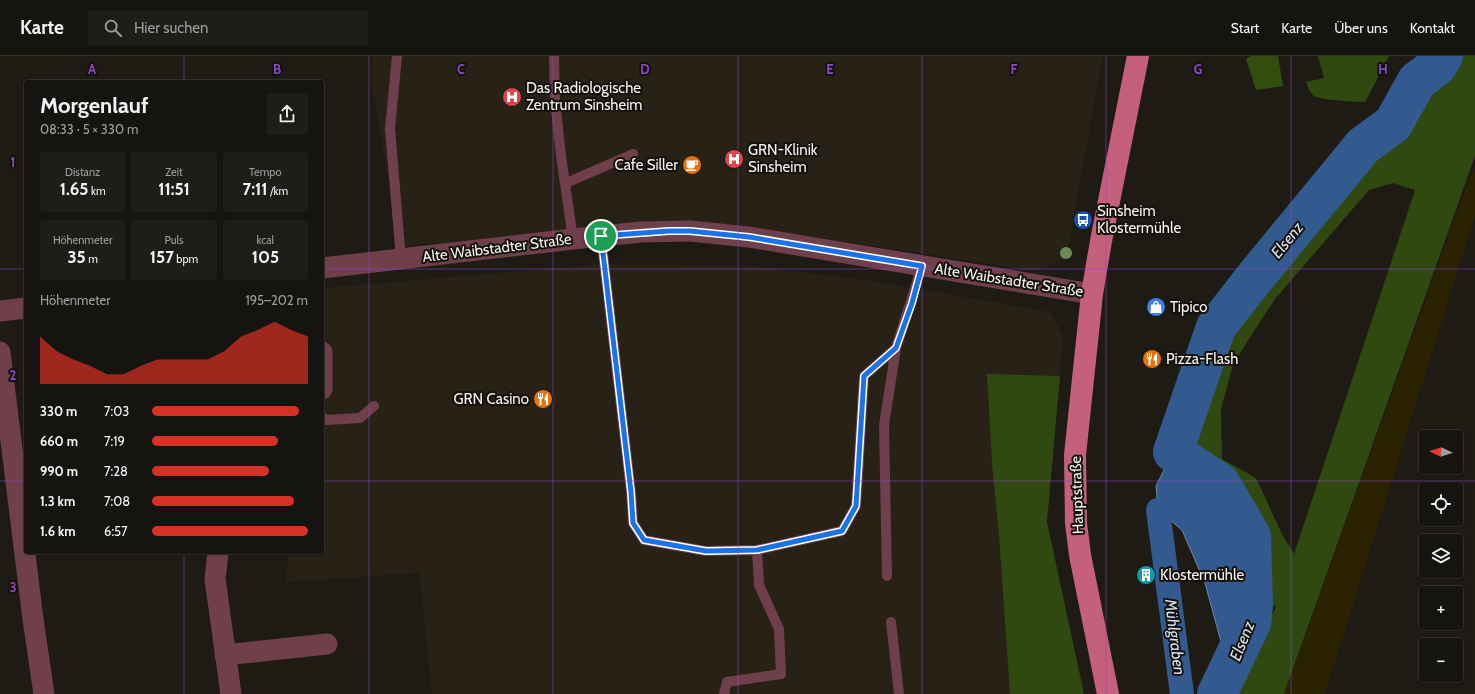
<!DOCTYPE html>
<html lang="de">
<head>
<meta charset="utf-8">
<style>
	body { margin:0; font-family:Cabin,sans-serif; background:#1f1d19; color:#f1f3f6; height:100vh; display:flex; flex-direction:column; font-size:15px; white-space:nowrap }
	* { box-sizing:border-box; margin:0 }
	p { font-size:13px; color:#9e9e9f }
	.icon { flex:none; width:22px; height:22px; fill:none; stroke:currentColor; stroke-width:2; stroke-linecap:round; stroke-linejoin:round }
	.map { position:relative; flex:1; overflow:hidden }
	.sheet { position:absolute; left:24px; top:24px; width:300px; height:474px; display:flex; flex-direction:column; background:#161410; border-radius:4px; box-shadow:0 1px 3px #0004,0 0 0 1px #353330 }
	.sheet>* { flex:none }
	.needle { width:26px; rotate:274deg }
	.buttons { position:absolute; left:1419px; top:374px; display:grid; gap:8px }
	.buttons a { display:grid; place-items:center; width:44px; height:44px; border-radius:4px; background:#161410; box-shadow:0 1px 3px #0004,0 0 0 1px #353330; font-size:20px }
	.pin { position:absolute; display:grid; place-items:center; width:34px; height:34px; color:#fff; margin:-17px; border:2px solid #fff; border-radius:50%; box-shadow:0 1px 4px #0007 }
	.round { display:grid; place-items:center; flex:none; width:42px; height:42px; border-radius:4px; background:#1f1d19 }
	.headline { display:flex; align-items:center; justify-content:space-between; height:68px; padding:0 16px }
	h1 { font-size:22px; font-weight:800; line-height:30px }
	.metrics { display:grid; grid-template-columns:repeat(3,1fr); gap:6px; height:68px; padding:4px 16px }
	.metrics div { display:grid; align-content:center; border-radius:4px; background:#1f1d19; text-align:center }
	.metrics b { font-size:17px; font-weight:800 }
	.metrics small { font-size:11px; font-weight:400 }
	.metrics p { font-size:11px }
	.chart { height:112px; padding:8px 16px }
	.chart p { display:flex; justify-content:space-between }
	.chart svg { width:100%; height:72px; margin-top:4px; fill:#d93025; opacity:.7 }
	ul { padding:0 16px; list-style:none; font-size:13px }
	li { display:grid; grid-template-columns:64px 48px 1fr; align-items:center; height:30px }
	li i { height:10px; border-radius:5px; background:#d93025 }
	header { display:flex; align-items:center; gap:24px; box-sizing:border-box; height:56px; padding:0 20px; background:#161410; border-bottom:1px solid #353330 }
	header strong { font-size:19px }
	nav { display:flex; gap:22px; margin-inline-start:auto; font-size:14px }
	.search { width:280px; height:36px; background:#1f1d19; display:flex; align-items:center; gap:10px; box-sizing:border-box; padding:0 14px; border-radius:4px; color:#9e9e9f; font-size:15px }
	.map>svg:first-child { display:block }
	.built { fill:#272116 }
	.green { fill:#2f4910; fill-rule:evenodd }
	.forest { fill:#314e0d }
	.sand { fill:#2a2201 }
	.water { fill:#335a8e; stroke:#6d88ab }
	.lines { fill:none; stroke-linecap:round; stroke-linejoin:round }
	.canal { stroke:#335a8e; stroke-width:24 }
	.river { stroke:#335a8e; stroke-width:40 }
	.lane { stroke:#703f4c; stroke-width:10 }
	.street { stroke:#703f4c; stroke-width:21 }
	.primary { stroke:#c45f7c; stroke-width:22 }
	.tree { fill:#708855 }
	.route-casing { stroke:#fff; stroke-width:8 }
	.route { stroke:#1a73e8; stroke-width:5 }
	.grid { fill:none; stroke:#8d4ac6; stroke-width:1; stroke-opacity:0.55 }
	.labels { text-anchor:middle; dominant-baseline:central; stroke-width:4; stroke-linejoin:round; paint-order:stroke }
	.poi-label { font-size:15px; fill:#f5f3ef; stroke:#15120d; text-anchor:start }
	.street-label { font-size:15px; fill:#f5f3ef; stroke:#15120d }
	.water-label { font-size:16px; font-style:italic; fill:#d9e5f5; stroke:#15120d }
	.grid-label { font-size:13px; text-anchor:middle; font-weight:bold; fill:#8d4ac6; stroke:#15120d; stroke-width:4; stroke-linejoin:round; paint-order:stroke }
</style>
</head>
<body>
<header>
<strong>Karte</strong>
<div class="search"><svg class="icon" aria-label="search" viewBox="0 0 24 24"><circle cx="10" cy="10" r="6"/><path d="M15 15l6 6"/></svg>Hier suchen</div>
<nav><a>Start</a><a>Karte</a><a>Über uns</a><a>Kontakt</a></nav>
</header>
<div class="map">
<svg width="1475" height="638" viewBox="0 0 1475 638">
	<rect width="100%" height="100%" fill="#1e1b15"/>
	<!-- built -->
	<path class="built" d="M 373,0 L 1103,0 L 1066,202 L 1035,215 L 731,168 L 400,190 L 371,25 Z
		M 604,208 L 751,210 L 872,225 L 1051,256 L 1063,280 L 1047,466 L 1084,638 L 432,638 L 419,517 L 285,526 L 289,496 L 322,496 L 322,232 Z"/>
	<!-- green -->
	<path class="green" d="M 1318,0 L 1389,0 L 1365,46 C 1355,46 1322,44 1314,40 C 1309,37 1308,30 1306,26 L 1324,22 Z
		M 1422,0 L 1475,0 L 1475,100 L 1284,638 L 1237,638 L 1276,550 L 1253,550 L 1251,480 L 1220,427 L 1171,392 L 1184,330 L 1212,266 L 1247,206 L 1354,87 ZM 1393,127 L 1415,134 L 1294,498 L 1282,478 L 1256,422 L 1222,403 L 1221,353 L 1233,309 L 1250,281 L 1275,243 L 1369,134 Z
		M 987,318 L 1060,320 L 1047,466 L 1084,638 L 1010,638 L 999,479 L 992,407 Z"/>
	<!-- forest -->
	<path class="forest" d="M 1251,0 L 1278,0 L 1283,30 L 1256,34 L 1246,3 Z"/>
	<!-- sand -->
	<path class="sand" d="M 1472,115 L 1475,117 L 1475,160 L 1325,638 L 1284,638 Z"/>
	<!-- water -->
	<path class="water" d="M 1173,396 L 1220,427 L 1251,480 L 1253,550 L 1251,567 L 1229,615 L 1205,527 L 1182,474 L 1158,454 L 1156,430 Z"/>
	<g class="lines">
		<!-- canal -->
		<path class="canal" d="M 1158,454 L 1182,638"/>
		<!-- river -->
		<path class="river" d="M 1217,638 L 1251,567 L 1253,550 L 1251,480 L 1220,427 L 1173,396 L 1216,271 L 1256,220 L 1363,90 L 1393,68 L 1417,25 L 1437,10 L 1443,0"/>
		<!-- lane -->
		<path class="lane" d="M 397,0 L 390,73 L 401,203
			M 554,0 L 555,44 L 561,100 L 573,183
			M 566,127 L 633,98
			M 601,180 L 631,436 L 633,467 L 644,484 L 705,495 L 757,494 L 759,529 L 779,573 L 781,618 L 727,626 L 724,638
			M 322,361 L 326,364 L 360,362 L 374,350
			M 757,494 L 842,475 L 856,450 L 864,320 L 896,292
			M 887,520 L 884,369 L 896,292 L 922,210
			M 891,566 L 899,638"/>
		<!-- street -->
		<path class="street" d="M 322,212 L 573,183 L 641,176 L 690,175 L 749,181 L 1092,238
			M 0,255 L 26,252
			M 0,296 L 33,563 L 44,638
			M 322,296 L 322,333
			M 218,496 L 215,523 L 231,638
			M 225,599 L 327,588"/>
		<!-- primary -->
		<path class="primary" d="M 1108,638 L 1080,499 L 1076,467 L 1075,399 L 1092,238 L 1101,185 L 1138,0"/>
	</g>
	<!-- trees -->
	<circle class="tree" cx="1066" cy="197" r="6"/>
	<g class="lines">
		<defs>
			<path id="route" d="M 669,175 L 690,175 L 749,181 L 922,210 L 912,247 L 896,292 L 864,320 L 856,450 L 842,475 L 757,494 L 706,495 L 644,484 L 633,467 L 631,436 L 601,180 Z"/>
		</defs>
		<!-- route casing -->
		<use href="#route" class="route-casing"/>
		<!-- route -->
		<use href="#route" class="route"/>
	</g>
	<!-- grid -->
	<path class="grid" d="M 184,0 L 184,26M 369,0 L 369,638M 553,0 L 553,638M 738,0 L 738,638M 922,0 L 922,638M 1106,0 L 1106,638M 1291,0 L 1291,638M 0,213 L 26,213M 322,213 L 1475,213M 0,425 L 26,425M 322,425 L 1475,425M 184,496 L 184,638"/>
	<!-- icons -->
	<defs>
		<symbol id="hospital-disc" viewBox="-11 -11 22 22"><circle r="9.5" fill="#e0444e" stroke="#15120d"/><path d="M-5-5h3v3.5h4V-5h3V5h-3V1.5h-4V5h-3Z" fill="#fff"/></symbol>
		<symbol id="cafe-disc" viewBox="-11 -11 22 22"><circle r="9.5" fill="#e8710a" stroke="#15120d"/><path d="M-5.5-4.5H6V0H3Q3 3.5 0 3.5H-2.5Q-5.5 3.5-5.5 0ZM3-3.2v2h1.7v-2ZM-6 4.5H4V6H-6Z" fill="#fff"/></symbol>
		<symbol id="bus-disc" viewBox="-11 -11 22 22"><circle r="9.5" fill="#1a4fb4" stroke="#15120d"/><path d="M-5-6H5V4H4V6H2V4H-2V6H-4V4H-5ZM-3.5-4V0h7V-4ZM-3.5 1.2v1.5H-2V1.2ZM2 1.2v1.5H3.5V1.2Z" fill="#fff"/></symbol>
		<symbol id="shop-disc" viewBox="-11 -11 22 22"><circle r="9.5" fill="#3f7fe0" stroke="#15120d"/><path d="M-5-2.5h2.3a2.7 3.5 0 0 1 5.4 0H5L5.5 6h-11ZM-1.5-2.5h3a1.5 2.3 0 0 0-3 0Z" fill="#fff"/></symbol>
		<symbol id="restaurant-disc" viewBox="-11 -11 22 22"><circle r="9.5" fill="#e8710a" stroke="#15120d"/><path d="M-5-6h1v4h1v-4h1v4h1v-4h1v5L-1.5 .5V6h-2V.5L-5-1ZM5-6V6H3V1.5H1.5Q1.5-4 5-6Z" fill="#fff"/></symbol>
		<symbol id="building-disc" viewBox="-11 -11 22 22"><circle r="9.5" fill="#0f9aa8" stroke="#15120d"/><path d="M-4-6H4V6H1V3H-1V6H-4ZM-2.5-4.3h1.7v1.8h-1.7ZM.8-4.3h1.7v1.8H.8ZM-2.5-1h1.7V.8h-1.7ZM.8-1h1.7V.8H.8Z" fill="#fff"/></symbol>
	</defs>
	<g fill-rule="evenodd">
		<use href="#hospital-disc" x="501" y="30" width="22" height="22"/>
		<use href="#hospital-disc" x="723" y="92" width="22" height="22"/>
		<use href="#cafe-disc" x="681" y="98" width="22" height="22"/>
		<use href="#bus-disc" x="1072" y="153" width="22" height="22"/>
		<use href="#shop-disc" x="1145" y="240" width="22" height="22"/>
		<use href="#restaurant-disc" x="1141" y="292" width="22" height="22"/>
		<use href="#restaurant-disc" x="532" y="332" width="22" height="22"/>
		<use href="#building-disc" x="1135" y="508" width="22" height="22"/>
	</g>
	<g class="labels">
		<!-- poi labels -->
		<g class="poi-label">
			<text x="526" y="32">Das Radiologische<tspan x="526" dy="17">Zentrum Sinsheim</tspan></text>
			<text x="748" y="94">GRN-Klinik<tspan x="748" dy="17">Sinsheim</tspan></text>
			<text x="678" y="109" text-anchor="end">Cafe Siller</text>
			<text x="1097" y="155">Sinsheim<tspan x="1097" dy="17">Klostermühle</tspan></text>
			<text x="1170" y="251">Tipico</text>
			<text x="1166" y="303">Pizza-Flash</text>
			<text x="529" y="343" text-anchor="end">GRN Casino</text>
			<text x="1160" y="519">Klostermühle</text>
		</g>
		<!-- street labels -->
		<g class="street-label">
			<text transform="translate(497 192) rotate(-7)">Alte Waibstadter Straße</text>
			<text transform="translate(1009 224) rotate(9)">Alte Waibstadter Straße</text>
			<text transform="translate(1077 439) rotate(-92)">Hauptstraße</text>
		</g>
		<!-- water labels -->
		<g class="water-label">
			<text transform="translate(1287 184) rotate(-51)">Elsenz</text>
			<text transform="translate(1175 581) rotate(83)">Mühlgraben</text>
			<text transform="translate(1242 585) rotate(-68)">Elsenz</text>
		</g>
	</g>
	<g class="grid-label">
		<text x="92" y="18">A</text>
		<text x="277" y="18">B</text>
		<text x="461" y="18">C</text>
		<text x="645" y="18">D</text>
		<text x="830" y="18">E</text>
		<text x="1014" y="18">F</text>
		<text x="1198" y="18">G</text>
		<text x="1383" y="18">H</text>
		<text x="13" y="111">1</text>
		<text x="13" y="324">2</text>
		<text x="13" y="536">3</text>
	</g>
</svg>
<div class="buttons">
<a><svg class="needle" viewBox="-14 -14 28 28"><path d="M0-13l5 13h-10z" fill="#e53935"/><path d="M0 13l5-13h-10z" fill="#9e9e9f"/></svg></a>
<a><svg class="icon" aria-label="locate" viewBox="0 0 24 24"><circle cx="12" cy="12" r="6"/><path d="M12 2v4M12 18v4M2 12h4M18 12h4"/></svg></a>
<a><svg class="icon" aria-label="layers" viewBox="0 0 24 24"><path d="M12 4l9 5-9 5-9-5zM3 14l9 5 9-5"/></svg></a>
<a>+</a>
<a>−</a>
</div>
<div class="pin" style="left:601px;top:180px;background:#1e9e55"><svg class="icon" aria-label="arrive" viewBox="0 0 24 24"><path d="M6 21V4h12l-3 4 3 4H6"/></svg></div>
<section class="sheet">
<div class="headline"><div><h1>Morgenlauf</h1><p>08:33 · 5 × 330 m</p></div><a class="round"><svg class="icon" aria-label="share" viewBox="0 0 24 24"><path d="M12 15V3M7 8l5-5 5 5M5 13v7h14v-7"/></svg></a></div>
<div class="metrics">
<div><p>Distanz</p><b>1.65<small> km</small></b></div>
<div><p>Zeit</p><b>11:51</b></div>
<div><p>Tempo</p><b>7:11<small> /km</small></b></div>
</div>
<div class="metrics">
<div><p>Höhenmeter</p><b>35<small> m</small></b></div>
<div><p>Puls</p><b>157<small> bpm</small></b></div>
<div><p>kcal</p><b>105</b></div>
</div>
<div class="chart"><p><span>Höhenmeter</span>195–202 m</p>
<svg viewBox="0 0 160 44" preserveAspectRatio="none"><path d="M0 44V15L10 24L20 29L30 33L40 38L50 38L60 33L70 29L80 29L90 29L100 29L110 24L120 15L130 11L140 6L150 11L160 15V44z"/></svg>
</div>
<ul>
<li><b>330 m</b>7:03<i style="width:94%"></i></li>
<li><b>660 m</b>7:19<i style="width:81%"></i></li>
<li><b>990 m</b>7:28<i style="width:75%"></i></li>
<li><b>1.3 km</b>7:08<i style="width:91%"></i></li>
<li><b>1.6 km</b>6:57<i style="width:100%"></i></li>
</ul>
</section>
</div>
</body>
</html>
